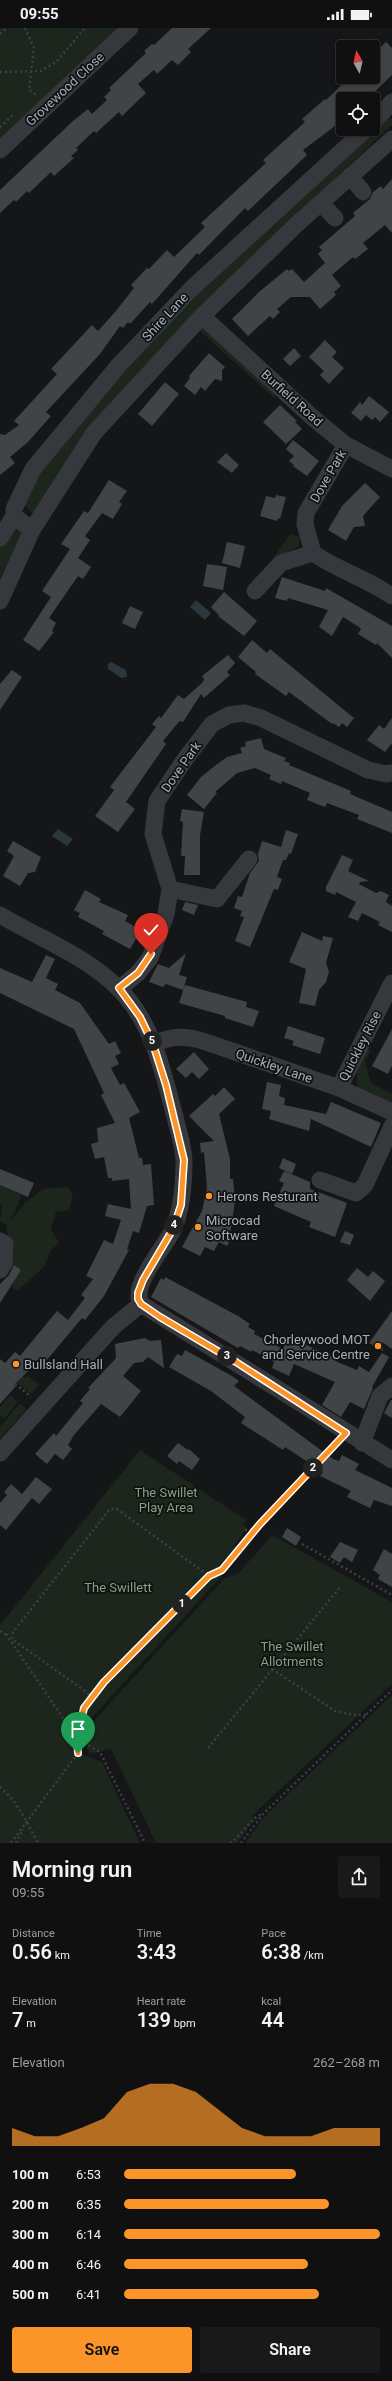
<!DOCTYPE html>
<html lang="en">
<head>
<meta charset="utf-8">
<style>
	body { margin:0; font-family:Roboto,sans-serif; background:#19191a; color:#f1f3f6; height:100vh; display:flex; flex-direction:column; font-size:15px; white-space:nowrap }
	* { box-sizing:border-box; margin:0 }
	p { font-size:13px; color:#9c9d9f }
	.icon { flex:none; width:22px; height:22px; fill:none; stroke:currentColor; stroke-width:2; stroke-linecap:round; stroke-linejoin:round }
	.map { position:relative; height:1815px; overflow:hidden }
	.panel { display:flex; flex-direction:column; background:#101011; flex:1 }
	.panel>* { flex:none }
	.needle { width:26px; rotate:352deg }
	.buttons { position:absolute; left:336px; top:12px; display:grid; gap:8px }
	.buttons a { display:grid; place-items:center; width:44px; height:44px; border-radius:4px; background:#101011; box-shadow:0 2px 6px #0003,0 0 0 1px #303031; font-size:20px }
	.pin { position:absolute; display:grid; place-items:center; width:34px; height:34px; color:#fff; margin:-41px -17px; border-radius:50% 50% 50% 0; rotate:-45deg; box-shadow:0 0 4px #0007 }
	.pin .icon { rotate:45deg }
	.km { position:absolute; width:20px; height:20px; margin:-10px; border-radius:50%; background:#222; color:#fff; font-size:11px; line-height:20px; text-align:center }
	.round { display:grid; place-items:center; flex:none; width:42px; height:42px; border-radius:4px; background:#19191a }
	.overview { display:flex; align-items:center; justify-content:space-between; height:68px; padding:0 12px }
	h1 { font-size:22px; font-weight:600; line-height:30px }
	.stats { display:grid; grid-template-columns:repeat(3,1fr); gap:6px; height:68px; padding:4px 12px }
	.stats div { display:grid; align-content:center }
	.stats b { font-size:20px; font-weight:600 }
	.stats small { font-size:11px; font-weight:400 }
	.stats p { font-size:11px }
	.chart { height:112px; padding:8px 12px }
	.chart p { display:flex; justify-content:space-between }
	.chart svg { width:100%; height:72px; margin-top:4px; fill:#fc9529; opacity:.7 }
	.button { display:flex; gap:8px; margin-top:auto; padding:8px 12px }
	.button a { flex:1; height:46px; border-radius:4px; background:#fc9529; color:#111; font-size:16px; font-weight:600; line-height:46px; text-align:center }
	.button a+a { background:#19191a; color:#f1f3f6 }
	ul { padding:0 12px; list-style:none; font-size:13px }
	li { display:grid; grid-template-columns:64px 48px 1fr; align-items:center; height:30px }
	li i { height:10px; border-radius:5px; background:#fc9529 }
	.status { display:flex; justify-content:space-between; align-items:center; height:28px; padding:0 20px; background:#101011; direction:ltr }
	.status svg { height:11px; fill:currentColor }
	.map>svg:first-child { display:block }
	.green { fill:#1d261d }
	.water { fill:#2b373c }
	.building { fill:#414447 }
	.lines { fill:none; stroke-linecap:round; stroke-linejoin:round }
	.path { stroke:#3c3f44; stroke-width:2.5; stroke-dasharray:2 3; stroke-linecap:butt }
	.minor { stroke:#36383d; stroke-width:17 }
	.route-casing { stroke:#fff; stroke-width:8 }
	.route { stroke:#fc9529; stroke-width:5 }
	.poi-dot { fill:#fc9529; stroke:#101112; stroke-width:1.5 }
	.labels { text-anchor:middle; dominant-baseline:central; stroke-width:3.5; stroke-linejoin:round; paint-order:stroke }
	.street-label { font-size:13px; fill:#a6afb8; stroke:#101112 }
	.poi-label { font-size:13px; fill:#a6afb8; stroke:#101112; text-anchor:start }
	.park-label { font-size:13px; fill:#80a47c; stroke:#101112 }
</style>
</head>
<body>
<div class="status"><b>09:55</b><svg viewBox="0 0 49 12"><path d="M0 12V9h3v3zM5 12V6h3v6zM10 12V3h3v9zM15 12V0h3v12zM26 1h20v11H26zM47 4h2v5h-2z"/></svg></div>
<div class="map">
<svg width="392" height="1815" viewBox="0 0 392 1815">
	<rect width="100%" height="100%" fill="#151617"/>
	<!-- green -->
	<path class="green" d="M 0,0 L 124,0 L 0,116 Z
		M 387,86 L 392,91 L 392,97 L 293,190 L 33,486 L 22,474 L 39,443 L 85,386 L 196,262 Z
		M 202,299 L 278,365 L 274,370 L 199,302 Z
		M 14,495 L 24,501 L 0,550 L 0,509 Z
		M 290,506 L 300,509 L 298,519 L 273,531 Z
		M 366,1021 L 371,1022 L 365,1033 L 371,1055 L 392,1066 L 392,1077 L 357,1059 L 357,1039 Z
		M 0,1157 L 20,1166 L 21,1169 L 10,1194 L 25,1175 L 43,1161 L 67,1159 L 73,1166 L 69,1182 L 56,1184 L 51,1201 L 59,1215 L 51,1222 L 44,1239 L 17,1263 L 13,1260 C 8,1240 12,1220 6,1200 L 8,1197 L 0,1193 L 2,1177 L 0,1176 Z
		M 1,1340 L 18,1343 L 26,1350 L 28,1348 L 39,1357 L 30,1366 Z
		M 10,1367 L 18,1374 L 4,1391 L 0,1387 L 0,1379 Z
		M 20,1375 L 27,1381 L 0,1411 L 0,1399 Z
		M 140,1422 L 246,1492 L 243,1496 L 247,1500 L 234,1518 L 252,1515 L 85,1697 L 76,1724 L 102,1734 L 140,1815 L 0,1815 L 0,1597 Z
		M 272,1507 L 392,1574 L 392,1656 L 252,1788 L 255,1791 L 237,1815 L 156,1815 L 111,1721 L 89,1726 L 84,1711 L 88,1699 L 225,1550 L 238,1546 Z
		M 392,1667 L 392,1815 L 245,1815 L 264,1789 Z"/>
	<!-- water -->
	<path class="water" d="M 196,572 L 211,585 L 205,592 L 190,579 Z
		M 111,634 L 126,642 L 127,649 L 121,650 L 108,641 L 108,636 Z
		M 58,801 L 73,811 L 67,818 L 52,808 Z"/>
	<!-- building -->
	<path class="building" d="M 172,0 L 211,0 L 188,21 L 191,24 L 178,37 L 172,32 L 157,46 L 154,42 L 138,56 L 146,65 L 122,88 L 119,84 L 96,105 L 94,103 L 76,120 L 78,122 L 71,128 L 74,130 L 54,148 L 51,144 L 29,165 L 27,163 L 16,174 L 14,172 L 0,185 L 0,162 L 73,93 L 88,81 L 92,86 L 107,72 L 104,69 L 111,62 L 109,60 L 146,25 L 144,23 L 152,16 L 154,17 Z
		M 386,14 L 392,20 L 392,47 L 367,71 L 343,71 L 343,92 L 303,122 L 307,127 L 248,183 L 245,180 L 199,227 L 197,225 L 152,276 L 150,274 L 130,296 L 128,294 L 123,300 L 120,298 L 100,326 L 46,384 L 51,388 L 28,414 L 10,429 L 15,435 L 0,447 L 0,406 L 5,407 L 19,397 L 14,393 L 57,346 L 51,341 L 92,297 L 98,303 L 115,284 L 134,260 L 131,257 L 147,240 L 149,241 L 167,222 L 174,229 L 202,202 L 205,199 L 201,195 L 266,135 L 263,132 L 305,94 L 302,91 L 325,71 L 326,72 L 350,49 L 373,49 L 373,26 Z
		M 392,151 L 392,205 L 385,197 L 363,215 L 368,221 L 355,231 L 353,229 L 332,247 L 341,258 L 334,264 L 336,267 L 320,281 L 310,269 L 291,269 L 277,281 L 280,284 L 273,291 L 270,288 L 248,308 L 232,291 L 259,264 L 287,241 L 289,243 L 292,241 L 304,254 L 325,235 L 318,226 L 322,222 L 319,219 L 355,188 L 353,185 L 370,171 L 373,164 L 381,158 L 383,161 Z
		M 325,312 L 337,324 L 332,329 L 344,340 L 329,356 L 320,347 L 324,343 L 309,329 Z
		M 294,320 L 301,328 L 290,338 L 283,331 Z
		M 209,325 L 225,339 L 222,342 L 222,353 L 215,351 L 205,363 L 201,359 L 195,367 L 184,358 L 190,350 L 189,348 Z
		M 165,354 L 179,366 L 152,398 L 138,386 Z
		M 369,368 L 389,384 L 380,394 L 375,389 L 372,392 L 366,387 L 361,393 L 351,385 L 360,374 L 362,377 Z
		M 280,377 L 297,393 L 295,394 L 302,401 L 286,416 L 263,394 Z
		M 293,412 L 319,433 L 307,448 L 293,438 L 294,437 L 289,433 L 294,428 L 286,421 Z
		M 226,425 L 239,437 L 232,445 L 217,434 Z
		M 109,452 L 127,463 L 119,474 L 122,476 L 113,491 L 102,485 L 85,508 L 90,512 L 78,530 L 91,539 L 83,551 L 78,548 L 49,590 L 56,595 L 52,603 L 54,604 L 39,623 L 23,612 L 51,569 L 42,563 L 70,521 L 61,516 L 84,483 L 88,485 Z
		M 365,455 L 380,469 L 363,488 L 365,498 L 354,499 L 346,513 L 328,502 L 342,478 Z
		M 276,467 L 286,469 L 280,491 L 278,490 L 277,493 L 260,488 L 266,468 L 275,470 Z
		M 227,514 L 245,518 L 240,540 L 222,535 Z
		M 207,536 L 227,539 L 223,562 L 203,558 Z
		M 282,549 L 325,563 L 326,560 L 392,598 L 392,630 L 377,615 L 376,617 L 358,606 L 361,601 L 359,599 L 343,589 L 332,608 L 319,599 L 328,582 L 288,570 L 287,573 L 275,570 Z
		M 224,564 L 257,593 L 244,608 L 218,588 L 219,587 L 211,579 Z
		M 130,578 L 143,584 L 135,601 L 122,595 Z
		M 252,612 L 267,625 L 270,621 L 349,686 L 354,690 L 347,699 L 342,695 L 339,699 L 333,695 L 332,696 L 289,664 L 286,668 L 255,646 L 256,644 L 238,629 Z
		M 228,627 L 235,635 L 227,644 L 230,647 L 204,670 L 201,666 L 183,694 L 180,693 L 177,696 L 163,713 L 166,716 L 126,774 L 135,781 L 118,804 L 95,788 L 114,762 L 110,759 L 156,699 L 152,696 L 159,688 L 161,690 L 178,667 L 184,671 L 203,654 L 204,651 L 202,648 Z
		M 12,642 L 22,649 L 0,682 L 0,656 Z
		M 392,690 L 392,715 L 385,724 L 367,712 L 379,697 L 384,701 Z
		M 261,710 L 264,721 L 286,730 L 284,733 L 290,735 L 289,737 L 351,763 L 350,766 L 392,784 L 392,805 L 357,791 L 359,787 L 327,775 L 325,779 L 307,772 L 310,765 L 282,753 L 281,756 L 269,751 L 271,747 L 255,740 L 237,745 L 215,764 L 217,765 L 204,781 L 187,767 L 201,749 L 216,737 L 227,729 L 242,725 L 240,720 L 246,718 L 245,714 Z
		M 182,781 L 204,784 L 200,807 L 200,847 L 184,847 L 185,828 L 181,828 L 183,794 L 180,793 Z
		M 286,802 L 298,806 L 291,826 L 289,825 L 286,832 L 283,832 L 277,849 L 282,851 L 278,862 L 274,861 L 250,919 L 235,913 L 244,889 L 240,888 L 242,883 L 234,880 L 238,868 L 242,869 L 250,845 L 259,833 L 258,826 L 262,813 L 281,819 Z
		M 13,813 L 41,829 L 35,844 L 28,845 L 20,858 L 3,848 L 14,828 L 7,823 Z
		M 342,827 L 353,832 L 348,843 L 369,853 L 360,854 L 359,856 L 376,865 L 381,863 L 389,867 L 386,874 L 392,878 L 392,904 L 378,897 L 380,894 L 362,885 L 358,893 L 348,889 L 356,874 L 336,864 L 335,867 L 326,863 L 326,859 Z
		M 85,862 L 101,871 L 99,874 L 128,887 L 125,893 L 141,902 L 130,921 L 102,906 L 104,903 L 78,889 L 80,885 L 74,882 Z
		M 185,874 L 198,877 L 194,887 L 182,882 Z
		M 302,904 L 322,913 L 323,908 L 333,910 L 326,935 L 329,944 L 326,954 L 319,962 L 315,978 L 299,975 L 306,941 L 289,934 Z
		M 186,925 L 179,947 L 187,949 L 183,962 L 166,956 L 163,959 L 149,954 L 158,936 L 169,940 Z
		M 46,927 L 55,931 L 46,950 L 58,956 L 55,962 L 80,975 L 109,1016 L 115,1013 L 121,1025 L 115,1028 L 119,1036 L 111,1040 L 120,1057 L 124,1055 L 140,1084 L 129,1090 L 139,1130 L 142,1130 L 143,1137 L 151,1136 L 154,1177 L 147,1178 L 139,1205 L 133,1203 L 127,1221 L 129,1222 L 104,1268 L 85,1292 L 82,1290 L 41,1339 L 36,1335 L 14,1357 L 16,1358 L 0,1376 L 0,1331 L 5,1335 L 15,1324 L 20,1328 L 57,1283 L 68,1292 L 85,1270 L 81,1267 L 93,1251 L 86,1248 L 104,1212 L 113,1216 L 121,1192 L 105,1188 L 108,1176 L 131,1181 L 129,1151 L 112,1153 L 112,1150 L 108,1150 L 104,1129 L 95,1131 L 91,1116 L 98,1114 L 97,1100 L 115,1095 L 101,1067 L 104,1065 L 74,1001 L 0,965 L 0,940 L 32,954 Z
		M 185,957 L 247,974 L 246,979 L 259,983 L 253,999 L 225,990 L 225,988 L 179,975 Z
		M 288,998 L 325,1010 L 320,1026 L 292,1017 L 294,1013 L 284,1010 Z
		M 392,1001 L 392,1038 L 388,1046 L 372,1038 Z
		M 194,1024 L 209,1041 L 199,1051 L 192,1044 L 186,1050 L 176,1041 Z
		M 267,1054 L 281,1057 L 279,1068 L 285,1070 L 284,1077 L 326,1086 L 331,1074 L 381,1095 L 371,1119 L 311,1091 L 309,1103 L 269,1091 L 271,1083 L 262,1081 Z
		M 224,1059 L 235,1071 L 219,1086 L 230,1131 L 230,1151 L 233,1151 L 235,1173 L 230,1207 L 232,1208 L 227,1218 L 219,1214 L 214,1223 L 205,1219 L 200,1228 L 182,1219 L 202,1183 L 207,1160 L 204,1124 L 201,1125 L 200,1115 L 214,1113 L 189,1088 L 213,1066 L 215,1068 Z
		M 283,1130 L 296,1136 L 292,1146 L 279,1140 Z
		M 0,1141 L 34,1155 L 28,1169 L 0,1157 Z
		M 284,1143 L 310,1154 L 310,1161 L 347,1175 L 335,1209 L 309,1199 L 311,1194 L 274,1178 L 284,1155 L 279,1153 Z
		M 345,1203 L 354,1207 L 350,1217 L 340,1214 Z
		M 14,1237 L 21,1242 L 0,1275 L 0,1256 L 9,1247 Z
		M 357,1240 L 368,1249 L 373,1243 L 385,1253 L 370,1273 L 347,1252 Z
		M 165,1249 L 238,1288 L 250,1296 L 248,1299 L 255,1303 L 254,1306 L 283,1321 L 288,1309 L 336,1330 L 335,1333 L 357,1342 L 359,1338 L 369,1344 L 382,1325 L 389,1329 L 372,1359 L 373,1360 L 364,1381 L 350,1374 L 341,1389 L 322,1377 L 335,1354 L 294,1336 L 289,1348 L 272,1340 L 274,1334 L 252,1322 L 251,1324 L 240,1318 L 238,1320 L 151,1269 L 161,1250 L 164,1252 Z
		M 392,1283 L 392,1321 L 382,1314 L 383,1323 L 369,1315 Z
		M 145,1310 L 150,1313 L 161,1312 L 164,1340 L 148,1329 L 143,1334 L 134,1335 L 123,1348 L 141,1363 L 120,1389 L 101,1376 L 74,1407 L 68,1417 L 72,1421 L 63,1432 L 55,1426 L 47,1436 L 35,1426 L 54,1405 L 56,1408 L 83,1375 L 80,1373 L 90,1361 L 88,1360 L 116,1330 L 115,1316 Z
		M 185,1322 L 232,1348 L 239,1353 L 234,1358 L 333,1431 L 339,1433 L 342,1427 L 359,1436 L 355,1442 L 392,1460 L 392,1478 L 374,1472 L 370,1480 L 347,1469 L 351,1463 L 320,1448 L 323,1444 L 285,1419 L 283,1422 L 241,1395 L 245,1389 L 211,1363 L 169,1339 L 177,1326 L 182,1328 Z
		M 391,1372 L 392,1372 L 392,1390 L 384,1385 Z
		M 178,1415 L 188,1422 L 189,1421 L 200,1431 L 192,1442 L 179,1433 L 177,1436 L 167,1428 Z
		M 36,1449 L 52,1461 L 39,1476 L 32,1470 L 6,1502 L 0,1497 L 0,1475 L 7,1467 L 4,1464 L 11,1456 L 22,1466 Z
		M 287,1500 L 301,1509 L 296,1518 L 282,1509 Z
		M 340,1514 L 358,1522 L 352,1534 L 344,1529 L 340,1535 L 330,1529 Z
		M 384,1521 L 392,1526 L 392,1559 L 378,1551 L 380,1547 L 373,1542 Z"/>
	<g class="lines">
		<!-- path -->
		<path class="path" d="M 25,0 L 34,20 L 29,62 L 38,68
			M 0,6 L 7,0
			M 0,44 L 41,43 L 56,34 L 85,0
			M 0,99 L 13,87
			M 177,1282 L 184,1269
			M 214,1304 L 226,1283
			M 0,1343 L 31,1369
			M 245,1502 L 255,1501
			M 302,1516 L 392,1567
			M 0,1603 L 7,1607
			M 6,1606 L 77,1711 L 100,1724 L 145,1815
			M 272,1641 L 335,1683 L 354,1687 L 367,1687
			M 94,1667 L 89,1666 L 12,1611 L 13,1604 L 110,1481 L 117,1481 L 209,1548
			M 208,1720 L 341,1558
			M 0,1759 C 17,1773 28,1796 38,1815
			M 11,1815 L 78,1725 L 77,1711 L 84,1680 L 104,1654 L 209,1548 L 222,1542 L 260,1497 L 337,1414
			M 16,1815 L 23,1801
			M 230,1815 C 242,1808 249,1791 262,1786
			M 241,1815 L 263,1786 L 392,1662"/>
		<!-- minor -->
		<path class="minor" d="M 373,94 L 392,74
			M 0,122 L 130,0
			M 350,148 L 363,164
			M 321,175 L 335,190
			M 202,288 L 312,389 L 346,417 L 392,441
			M 346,417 L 306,485 L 305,496 L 313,525 C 338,542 367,551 392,568
			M 32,502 L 14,488 L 14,481 L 33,441 L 119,337 L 191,261 L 366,101
			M 0,510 L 14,488
			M 255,563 L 281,535 L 313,525
			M 0,573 L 32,502 L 94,405 L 202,288 L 297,196 L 392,111
			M 170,861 L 217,871 L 249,831
			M 0,887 C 39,910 86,928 118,960 C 153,994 163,1044 175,1089 C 178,1103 184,1119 184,1133 C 184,1155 182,1181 173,1202 C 164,1220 130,1258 141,1276 L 392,1432
			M 119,961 L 138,945 L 150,930 L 166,886 L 170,861 L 153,806 L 157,773 L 183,734 L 212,696 L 229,687 L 244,685 L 261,690 L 368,742 L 386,746 L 392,745
			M 153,1016 C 172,1008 184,1007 203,1013 L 339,1060 L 392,1084
			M 339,1060 L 392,955
			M 320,1152 L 356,1165 L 365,1157 L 392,1098
			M 0,1213 L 5,1216 L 4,1235 L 0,1242
			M 362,1415 L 380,1368 L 392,1358
			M 0,1425 L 113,1299 L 141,1276"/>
	</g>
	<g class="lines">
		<defs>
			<path id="route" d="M 78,1725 L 77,1711 L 84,1680 L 104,1654 L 209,1548 L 222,1542 L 260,1496 L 346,1405 L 236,1334 L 160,1289 L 141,1276 L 138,1271 L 138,1265 L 143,1252 L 173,1201 L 181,1177 L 184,1132 L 166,1057 L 153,1016 L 140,989 L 119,960 L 138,945 L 151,926"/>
		</defs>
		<!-- route casing -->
		<use href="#route" class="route-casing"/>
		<!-- route -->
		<use href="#route" class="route"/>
	</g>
	<!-- markers -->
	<g class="poi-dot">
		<circle cx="209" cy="1168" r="4"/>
		<circle cx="198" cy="1199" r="4"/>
		<circle cx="378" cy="1318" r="4"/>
		<circle cx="16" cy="1336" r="4"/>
	</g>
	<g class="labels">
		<!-- street labels -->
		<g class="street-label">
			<text transform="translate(65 61) rotate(-43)">Grovewood Close</text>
			<text transform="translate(165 289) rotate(-47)">Shire Lane</text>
			<text transform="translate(292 370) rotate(42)">Burfield Road</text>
			<text transform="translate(328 448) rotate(-60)">Dove Park</text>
			<text transform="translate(181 739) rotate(-55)">Dove Park</text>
			<text transform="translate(360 1018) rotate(-63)">Quickley Rise</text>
			<text transform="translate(274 1038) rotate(19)">Quickley Lane</text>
		</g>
		<!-- poi labels -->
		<g class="poi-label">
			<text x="217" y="1168">Herons Resturant</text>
			<text x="206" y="1192">Microcad<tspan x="206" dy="15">Software</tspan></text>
			<text x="370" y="1311" text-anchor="end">Chorleywood MOT<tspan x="370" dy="15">and Service Centre</tspan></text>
			<text x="24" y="1336">Bullsland Hall</text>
		</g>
		<!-- park labels -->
		<g class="park-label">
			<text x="166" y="1464">The Swillet<tspan x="166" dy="15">Play Area</tspan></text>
			<text x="118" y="1559">The Swillett</text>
			<text x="292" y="1618">The Swillet<tspan x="292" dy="15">Allotments</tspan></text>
		</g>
	</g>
</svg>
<div class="buttons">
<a><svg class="needle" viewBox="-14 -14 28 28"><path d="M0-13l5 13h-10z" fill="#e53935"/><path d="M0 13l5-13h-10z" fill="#9c9d9f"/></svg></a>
<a><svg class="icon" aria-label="locate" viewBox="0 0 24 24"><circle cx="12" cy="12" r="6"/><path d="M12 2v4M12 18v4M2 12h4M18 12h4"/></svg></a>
</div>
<div class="pin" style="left:78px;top:1725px;background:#1e9e55"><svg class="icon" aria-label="arrive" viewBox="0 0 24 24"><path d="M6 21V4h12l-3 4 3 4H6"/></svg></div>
<div class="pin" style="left:151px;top:926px;background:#d93025"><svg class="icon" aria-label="check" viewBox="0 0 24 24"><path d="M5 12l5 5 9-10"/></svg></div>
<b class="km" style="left:182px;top:1576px">1</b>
<b class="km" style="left:313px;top:1440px">2</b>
<b class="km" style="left:227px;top:1328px">3</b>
<b class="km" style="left:174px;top:1197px">4</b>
<b class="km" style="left:152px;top:1013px">5</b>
</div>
<section class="panel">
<div class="overview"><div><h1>Morning run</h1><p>09:55</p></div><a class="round"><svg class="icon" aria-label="share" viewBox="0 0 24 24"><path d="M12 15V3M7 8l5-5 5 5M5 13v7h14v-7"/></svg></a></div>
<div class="stats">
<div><p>Distance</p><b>0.56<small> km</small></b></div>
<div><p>Time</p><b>3:43</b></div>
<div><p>Pace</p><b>6:38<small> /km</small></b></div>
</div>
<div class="stats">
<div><p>Elevation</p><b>7<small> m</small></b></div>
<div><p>Heart rate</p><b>139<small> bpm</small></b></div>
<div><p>kcal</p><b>44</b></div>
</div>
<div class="chart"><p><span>Elevation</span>262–268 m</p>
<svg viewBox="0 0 160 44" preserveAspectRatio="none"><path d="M0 44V33L10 38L20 38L30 33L40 27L50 11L60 6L70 6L80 11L90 22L100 33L110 38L120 38L130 38L140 33L150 33L160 33V44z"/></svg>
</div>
<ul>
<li><b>100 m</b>6:53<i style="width:67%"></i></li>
<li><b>200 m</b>6:35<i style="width:80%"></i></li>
<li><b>300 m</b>6:14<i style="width:100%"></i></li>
<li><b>400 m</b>6:46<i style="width:72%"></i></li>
<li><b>500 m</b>6:41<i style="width:76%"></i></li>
</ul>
<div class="button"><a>Save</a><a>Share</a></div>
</section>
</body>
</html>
